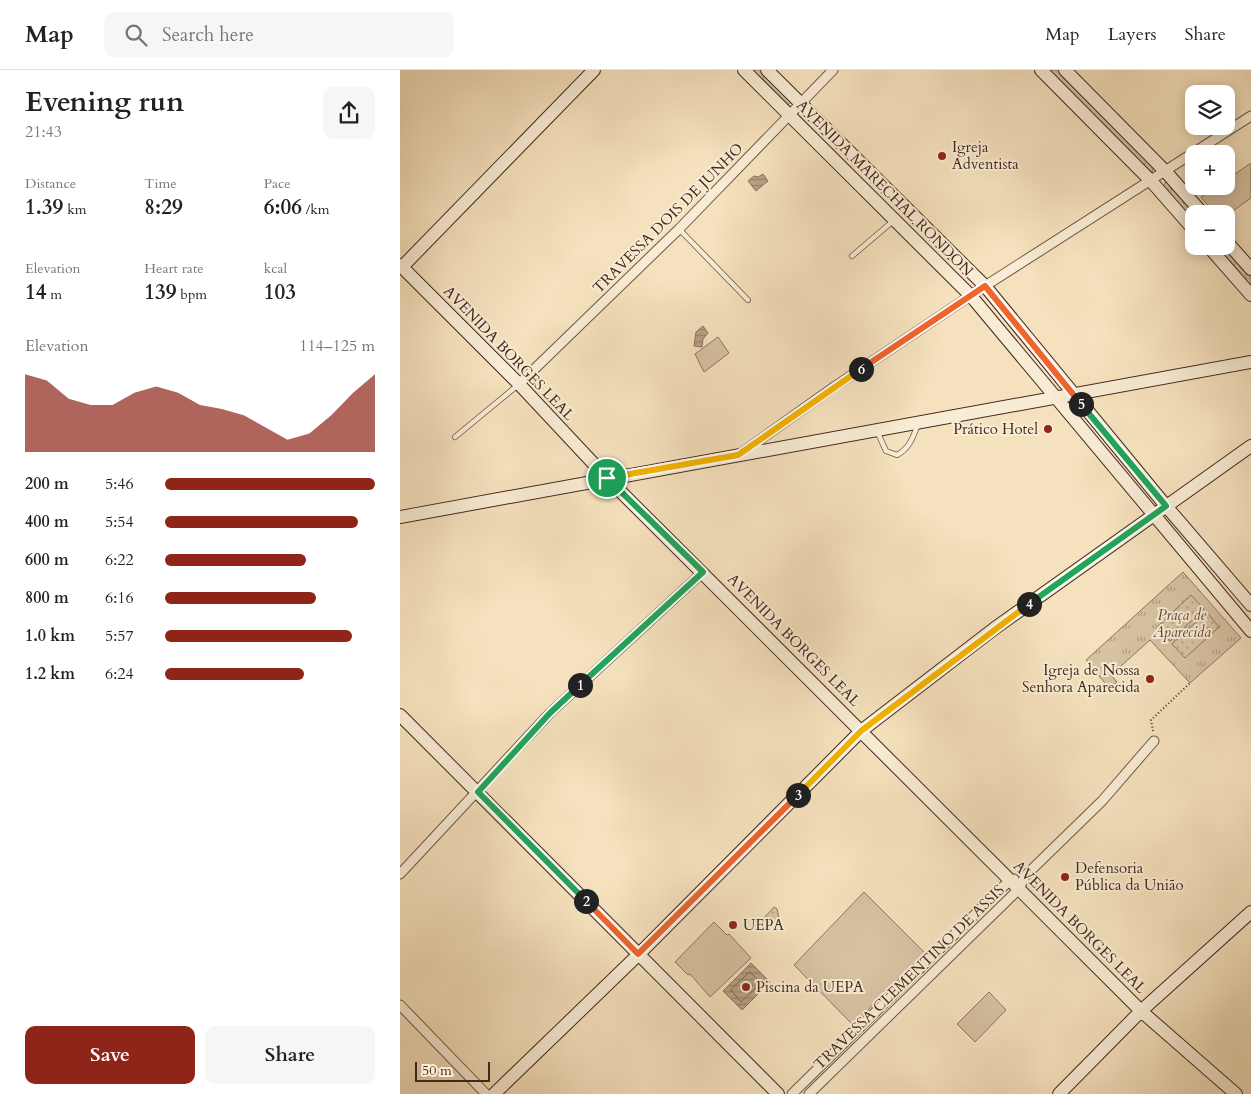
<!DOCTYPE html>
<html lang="en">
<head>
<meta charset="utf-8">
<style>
	body { margin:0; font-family:Cardo,serif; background:#f6f6f6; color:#222; height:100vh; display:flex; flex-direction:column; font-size:19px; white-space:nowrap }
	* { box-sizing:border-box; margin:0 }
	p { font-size:16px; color:#767676 }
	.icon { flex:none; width:28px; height:28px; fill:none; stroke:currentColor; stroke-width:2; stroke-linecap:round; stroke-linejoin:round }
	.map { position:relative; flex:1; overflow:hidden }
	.drawer { display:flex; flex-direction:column; background:#fff; width:400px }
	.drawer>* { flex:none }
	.controls { position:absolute; left:785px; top:15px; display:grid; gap:10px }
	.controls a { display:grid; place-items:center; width:50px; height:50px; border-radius:10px; background:#fff; box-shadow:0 2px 12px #0003; font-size:25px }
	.scale { position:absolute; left:15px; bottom:12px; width:75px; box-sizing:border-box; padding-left:5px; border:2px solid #44281e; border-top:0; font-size:14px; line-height:18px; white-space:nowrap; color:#44281e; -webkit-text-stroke:4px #f8ecd4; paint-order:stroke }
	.pin { position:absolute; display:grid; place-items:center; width:42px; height:42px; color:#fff; margin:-21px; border:2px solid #fff; border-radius:50%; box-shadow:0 1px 5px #0007 }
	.km { position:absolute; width:25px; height:25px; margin:-12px; border-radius:50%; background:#222; color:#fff; font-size:14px; line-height:25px; text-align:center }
	.round { display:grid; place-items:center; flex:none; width:52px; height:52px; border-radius:10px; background:#f6f6f6 }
	.summary { display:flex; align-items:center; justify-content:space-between; height:85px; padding:0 25px }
	h1 { font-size:28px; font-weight:600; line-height:38px }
	.stats { display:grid; grid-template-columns:repeat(3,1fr); gap:8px; height:85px; padding:5px 25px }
	.stats div { display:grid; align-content:center }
	.stats b { font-size:21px; font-weight:600 }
	.stats small { font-size:14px; font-weight:400 }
	.stats p { font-size:14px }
	.chart { height:140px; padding:10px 25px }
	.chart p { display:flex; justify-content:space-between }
	.chart svg { width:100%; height:90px; margin-top:5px; fill:#8f2418; opacity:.7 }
	.primary-button { display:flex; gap:10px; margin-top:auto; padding:10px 25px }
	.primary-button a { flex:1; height:58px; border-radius:10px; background:#8f2418; color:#fff; font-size:20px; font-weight:600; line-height:58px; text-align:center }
	.primary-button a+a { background:#f6f6f6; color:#222 }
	ul { padding:0 25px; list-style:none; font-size:16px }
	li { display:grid; grid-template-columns:80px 60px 1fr; align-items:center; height:38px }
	li i { height:12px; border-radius:6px; background:#8f2418 }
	header { display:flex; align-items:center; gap:30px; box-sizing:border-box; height:70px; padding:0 25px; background:#fff; border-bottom:1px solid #e0e0e0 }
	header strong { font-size:24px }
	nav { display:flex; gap:28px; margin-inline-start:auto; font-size:18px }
	.search { width:350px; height:45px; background:#f6f6f6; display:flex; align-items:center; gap:12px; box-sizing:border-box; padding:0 18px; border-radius:10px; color:#767676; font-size:19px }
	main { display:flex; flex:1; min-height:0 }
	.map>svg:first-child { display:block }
	.grass { fill:#d7c2a2; stroke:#8e7560 }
	.park { fill:url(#park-tufts); stroke:#8e7560 }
	.garden { fill:url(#garden-dots); stroke:#8e7560 }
	.water { fill:url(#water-rules); stroke:#8a715d }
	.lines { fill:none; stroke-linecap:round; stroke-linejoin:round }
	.shore { stroke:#7e6552; stroke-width:1 }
	.lane-casing { stroke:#705646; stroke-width:6 }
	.street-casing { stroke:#705646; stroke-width:11 }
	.secondary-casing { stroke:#44281e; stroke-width:14 }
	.path { stroke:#44281e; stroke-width:2; stroke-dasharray:1 2.5; stroke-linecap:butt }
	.lane { stroke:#f8ecd4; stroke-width:4.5 }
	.street { stroke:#f8ecd4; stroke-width:9 }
	.secondary { stroke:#f8ecd4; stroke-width:12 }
	.split-1-casing { stroke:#fff; stroke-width:10 }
	.split-2-casing { stroke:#fff; stroke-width:10 }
	.split-3-casing { stroke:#fff; stroke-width:10 }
	.split-4-casing { stroke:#fff; stroke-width:10 }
	.split-5-casing { stroke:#fff; stroke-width:10 }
	.split-6-casing { stroke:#fff; stroke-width:10 }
	.split-7-casing { stroke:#fff; stroke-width:10 }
	.split-1 { stroke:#22a559; stroke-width:6 }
	.split-2 { stroke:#22a559; stroke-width:6 }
	.split-3 { stroke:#f0652b; stroke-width:6 }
	.split-4 { stroke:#f5b400; stroke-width:6 }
	.split-5 { stroke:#22a559; stroke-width:6 }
	.split-6 { stroke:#f0652b; stroke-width:6 }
	.split-7 { stroke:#f5b400; stroke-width:6 }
	.poi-dot { fill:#8f2418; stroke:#f8ecd4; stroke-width:2 }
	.labels { text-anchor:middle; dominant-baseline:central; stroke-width:4; stroke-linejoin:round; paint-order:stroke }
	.poi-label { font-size:15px; fill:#44281e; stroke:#f8ecd4; text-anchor:start }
	.street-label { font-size:15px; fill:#44281e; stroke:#f8ecd4 }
	.park-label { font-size:15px; font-style:italic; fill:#614738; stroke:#f8ecd4 }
</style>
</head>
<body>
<header>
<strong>Map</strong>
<div class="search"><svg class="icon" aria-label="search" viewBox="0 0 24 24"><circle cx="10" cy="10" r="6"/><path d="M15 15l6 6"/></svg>Search here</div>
<nav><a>Map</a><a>Layers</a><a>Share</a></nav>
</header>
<main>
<section class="drawer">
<div class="summary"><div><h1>Evening run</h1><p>21:43</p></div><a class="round"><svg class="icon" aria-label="share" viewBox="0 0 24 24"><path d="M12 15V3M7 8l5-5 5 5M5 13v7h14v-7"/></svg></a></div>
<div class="stats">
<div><p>Distance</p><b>1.39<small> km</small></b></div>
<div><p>Time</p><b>8:29</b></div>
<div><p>Pace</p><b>6:06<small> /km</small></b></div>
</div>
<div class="stats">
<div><p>Elevation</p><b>14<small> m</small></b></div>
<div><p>Heart rate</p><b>139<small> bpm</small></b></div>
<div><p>kcal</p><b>103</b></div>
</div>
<div class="chart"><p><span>Elevation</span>114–125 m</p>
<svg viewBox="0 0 160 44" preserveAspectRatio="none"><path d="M0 44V6L10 9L20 18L30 21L40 21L50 15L60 12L70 15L80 21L90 23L100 26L110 32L120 38L130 35L140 26L150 15L160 6V44z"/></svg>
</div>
<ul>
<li><b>200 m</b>5:46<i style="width:100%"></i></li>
<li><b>400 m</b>5:54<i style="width:92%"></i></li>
<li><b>600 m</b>6:22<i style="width:67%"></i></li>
<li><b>800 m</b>6:16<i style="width:72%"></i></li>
<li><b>1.0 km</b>5:57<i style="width:89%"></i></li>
<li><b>1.2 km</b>6:24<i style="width:66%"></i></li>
</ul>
<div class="primary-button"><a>Save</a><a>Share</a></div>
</section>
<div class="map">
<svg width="851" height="1024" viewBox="0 0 851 1024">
	<defs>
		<pattern id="park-tufts" width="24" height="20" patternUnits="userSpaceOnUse" patternTransform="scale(1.25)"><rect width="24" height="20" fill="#d7c2a2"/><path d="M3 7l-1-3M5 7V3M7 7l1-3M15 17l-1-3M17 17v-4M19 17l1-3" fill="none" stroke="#b09e83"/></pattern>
		<pattern id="garden-dots" width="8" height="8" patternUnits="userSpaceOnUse" patternTransform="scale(1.25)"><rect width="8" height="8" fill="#d7c2a2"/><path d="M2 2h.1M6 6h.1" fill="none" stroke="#b09e83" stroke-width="1.8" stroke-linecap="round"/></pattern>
		<pattern id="water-rules" width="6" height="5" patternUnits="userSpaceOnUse" patternTransform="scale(1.25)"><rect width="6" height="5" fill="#b9a287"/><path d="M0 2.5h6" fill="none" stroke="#98846e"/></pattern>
	</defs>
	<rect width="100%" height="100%" fill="#f5e1bd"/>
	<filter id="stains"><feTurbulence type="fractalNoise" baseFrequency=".004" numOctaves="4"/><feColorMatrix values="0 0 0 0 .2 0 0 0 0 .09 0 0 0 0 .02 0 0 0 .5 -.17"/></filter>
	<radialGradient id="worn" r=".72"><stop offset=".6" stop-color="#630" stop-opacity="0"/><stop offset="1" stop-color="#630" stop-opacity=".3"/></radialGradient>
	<!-- grass -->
	<path class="grass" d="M 851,93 L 851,128 L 826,146 L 826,144 L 815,144 L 801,127 L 817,116 L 826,116 L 826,110 Z
		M 318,267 L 329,283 L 304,302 L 295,284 Z
		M 464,822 L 525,883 L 453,955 L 394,895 Z
		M 314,852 L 327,865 L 329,864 L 351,888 L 310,927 L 290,904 L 288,905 L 275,892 Z
		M 589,922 L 606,940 L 575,972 L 557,954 Z"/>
	<!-- park -->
	<path class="park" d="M 351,0 L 360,0 L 391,32 L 387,36 Z
		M 647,0 L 660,0 L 754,95 L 752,102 L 748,102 Z
		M 767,110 L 800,144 L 794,144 L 794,155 L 762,118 Z
		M 812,176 L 826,176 L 851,203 L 851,220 Z
		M 783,502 L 841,568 L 790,613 L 750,570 L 711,605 L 717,612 L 709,618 L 686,590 Z"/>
	<!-- garden -->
	<path class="garden" d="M 791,525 L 804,539 L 770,571 L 758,556 Z
		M 807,542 L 819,557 L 785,588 L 772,574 Z
		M 374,837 L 377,839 L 380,853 L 361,851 Z"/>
	<!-- water -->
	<path class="water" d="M 363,104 L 368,111 L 356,121 L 348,111 L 354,106 L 358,107 Z
		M 303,256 L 308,263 L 303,269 L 302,277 L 294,276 L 296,262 Z
		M 351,893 L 370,912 L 342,940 L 323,921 Z"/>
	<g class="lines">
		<!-- shore -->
		<path class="shore" d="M 350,902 L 361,913 L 341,932 L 331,920 Z"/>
		<defs>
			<path id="lane" d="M 279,159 L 348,230
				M 452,186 L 493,151
				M 477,361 L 486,381 L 497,385 C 510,378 513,367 518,354
				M 55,367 L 118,315"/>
			<path id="street" d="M 119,314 L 279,159 L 433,0
				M 340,384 L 434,317 L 585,216 L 851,46
				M 0,804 L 150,643 L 303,502
				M 0,935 L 86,1024
				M 392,1024 L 610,810 L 614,809
				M 409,1024 L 619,819 L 625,806 L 702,731 L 754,671"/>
			<path id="secondary" d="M 344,0 L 571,226 L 851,561
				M 367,0 L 585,216 L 766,436 L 851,535
				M 641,0 L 751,111 L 794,160
				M 665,0 L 766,102 L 803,144
				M 826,171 L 851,199
				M 808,176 L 851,225
				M 0,195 L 119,314 L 207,408 L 741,941 L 836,1024
				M 2,197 L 194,0
				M 0,447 L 851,292
				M 0,645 L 378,1024
				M 94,1024 L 239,884 L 461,661 L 595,558 L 851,376
				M 659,1024 L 741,941 L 851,842"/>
		</defs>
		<!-- lane casing -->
		<use href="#lane" class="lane-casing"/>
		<!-- street casing -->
		<use href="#street" class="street-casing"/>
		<!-- secondary casing -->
		<use href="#secondary" class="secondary-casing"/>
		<!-- path -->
		<path class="path" d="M 753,661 L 751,650 L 790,613"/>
		<!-- lane -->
		<use href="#lane" class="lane"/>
		<!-- street -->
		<use href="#street" class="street"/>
		<!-- secondary -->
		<use href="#secondary" class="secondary"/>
	</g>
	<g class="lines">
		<defs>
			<path id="split-1" d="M 180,615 L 303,502 L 207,408"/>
			<path id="split-2" d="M 180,615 L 150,643 L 78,722 L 186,831"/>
			<path id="split-3" d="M 186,831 L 238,884 L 398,725"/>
			<path id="split-4" d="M 398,725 L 461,661 L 629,534"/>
			<path id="split-5" d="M 629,534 L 766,436 L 681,334"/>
			<path id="split-6" d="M 461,299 L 585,216 L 681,334"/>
			<path id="split-7" d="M 207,408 L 338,385 L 461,299"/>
		</defs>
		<!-- split-1 casing -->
		<use href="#split-1" class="split-1-casing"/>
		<!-- split-2 casing -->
		<use href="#split-2" class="split-2-casing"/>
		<!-- split-3 casing -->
		<use href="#split-3" class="split-3-casing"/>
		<!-- split-4 casing -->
		<use href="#split-4" class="split-4-casing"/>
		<!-- split-5 casing -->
		<use href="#split-5" class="split-5-casing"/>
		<!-- split-6 casing -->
		<use href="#split-6" class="split-6-casing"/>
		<!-- split-7 casing -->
		<use href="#split-7" class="split-7-casing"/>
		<!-- split-1 -->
		<use href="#split-1" class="split-1"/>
		<!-- split-2 -->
		<use href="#split-2" class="split-2"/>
		<!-- split-3 -->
		<use href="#split-3" class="split-3"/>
		<!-- split-4 -->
		<use href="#split-4" class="split-4"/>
		<!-- split-5 -->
		<use href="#split-5" class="split-5"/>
		<!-- split-6 -->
		<use href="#split-6" class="split-6"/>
		<!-- split-7 -->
		<use href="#split-7" class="split-7"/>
	</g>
	<!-- markers -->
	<g class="poi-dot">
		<circle cx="542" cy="86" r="5"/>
		<circle cx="648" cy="359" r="5"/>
		<circle cx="750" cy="609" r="5"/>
		<circle cx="665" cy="807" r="5"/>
		<circle cx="333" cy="855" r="5"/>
		<circle cx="346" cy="917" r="5"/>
	</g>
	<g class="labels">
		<!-- poi labels -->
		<g class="poi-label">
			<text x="552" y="77">Igreja<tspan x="552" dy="17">Adventista</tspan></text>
			<text x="638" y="359" text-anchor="end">Prático Hotel</text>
			<text x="740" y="600" text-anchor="end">Igreja de Nossa<tspan x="740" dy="17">Senhora Aparecida</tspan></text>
			<text x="675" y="798">Defensoria<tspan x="675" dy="17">Pública da União</tspan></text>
			<text x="343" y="855">UEPA</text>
			<text x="356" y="917">Piscina da UEPA</text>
		</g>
		<!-- street labels -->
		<g class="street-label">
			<text transform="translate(485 118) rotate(45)">AVENIDA MARECHAL RONDON</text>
			<text transform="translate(268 148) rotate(-45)">TRAVESSA DOIS DE JUNHO</text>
			<text transform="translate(109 283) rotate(46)">AVENIDA BORGES LEAL</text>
			<text transform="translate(394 570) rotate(45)">AVENIDA BORGES LEAL</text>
			<text transform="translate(680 857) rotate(45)">AVENIDA BORGES LEAL</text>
			<text transform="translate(509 907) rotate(-44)">TRAVESSA CLEMENTINO DE ASSIS</text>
		</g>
		<!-- park labels -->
		<g class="park-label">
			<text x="782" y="545">Praça de<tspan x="782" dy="17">Aparecida</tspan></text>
		</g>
	</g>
	<rect width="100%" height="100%" filter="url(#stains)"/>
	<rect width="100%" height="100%" fill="url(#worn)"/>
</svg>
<div class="controls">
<a><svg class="icon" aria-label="layers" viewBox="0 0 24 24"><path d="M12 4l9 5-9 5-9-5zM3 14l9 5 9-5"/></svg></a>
<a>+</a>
<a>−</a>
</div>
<div class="scale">50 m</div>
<div class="pin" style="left:207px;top:408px;background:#1e9e55"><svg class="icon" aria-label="arrive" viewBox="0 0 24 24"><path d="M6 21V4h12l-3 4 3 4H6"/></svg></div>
<b class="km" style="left:180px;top:615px">1</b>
<b class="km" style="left:186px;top:831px">2</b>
<b class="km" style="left:398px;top:725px">3</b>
<b class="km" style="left:629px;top:534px">4</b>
<b class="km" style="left:681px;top:334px">5</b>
<b class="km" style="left:461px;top:299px">6</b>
</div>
</main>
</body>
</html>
